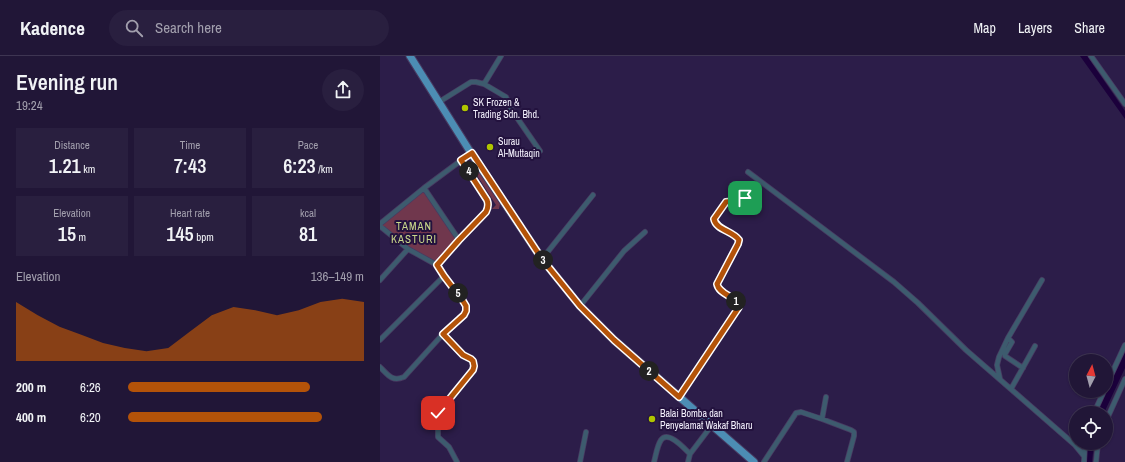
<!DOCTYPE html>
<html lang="en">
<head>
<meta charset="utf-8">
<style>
	body { margin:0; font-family:"Archivo Narrow",sans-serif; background:#291f3f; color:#f1f3f6; height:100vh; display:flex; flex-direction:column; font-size:15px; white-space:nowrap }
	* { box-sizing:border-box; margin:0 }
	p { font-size:13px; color:#a29fad }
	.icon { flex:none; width:22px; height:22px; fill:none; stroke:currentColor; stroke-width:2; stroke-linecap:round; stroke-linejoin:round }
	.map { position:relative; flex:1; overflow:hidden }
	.details { display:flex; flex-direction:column; background:#211637; width:380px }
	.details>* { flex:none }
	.needle { width:26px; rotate:6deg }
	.controls { position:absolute; left:689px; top:298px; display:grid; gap:8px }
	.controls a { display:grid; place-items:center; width:44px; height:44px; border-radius:50%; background:#211637; box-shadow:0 1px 3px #0004,0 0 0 1px #3e3552; font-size:20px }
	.pin { position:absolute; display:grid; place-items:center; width:34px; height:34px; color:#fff; margin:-17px; border-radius:8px; box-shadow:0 2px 6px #0006 }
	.km { position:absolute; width:20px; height:20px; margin:-10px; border-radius:50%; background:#222; color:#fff; font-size:11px; line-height:20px; text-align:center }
	.round { display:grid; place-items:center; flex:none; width:42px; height:42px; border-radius:21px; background:#291f3f }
	.summary { display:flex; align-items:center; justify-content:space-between; height:68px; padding:0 16px }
	h1 { font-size:22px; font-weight:600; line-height:30px }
	.figures { display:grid; grid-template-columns:repeat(3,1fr); gap:6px; height:68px; padding:4px 16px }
	.figures div { display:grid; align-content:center; border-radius:0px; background:#291f3f; text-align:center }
	.figures b { font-size:20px; font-weight:600 }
	.figures small { font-size:11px; font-weight:400 }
	.figures p { font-size:11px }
	.chart { height:112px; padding:8px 16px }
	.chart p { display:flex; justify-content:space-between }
	.chart svg { width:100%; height:72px; margin-top:4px; fill:#b45309; opacity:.7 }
	ul { padding:0 16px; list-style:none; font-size:13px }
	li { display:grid; grid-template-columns:64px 48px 1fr; align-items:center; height:30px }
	li i { height:10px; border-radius:5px; background:#b45309 }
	header { display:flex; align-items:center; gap:24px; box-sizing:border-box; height:56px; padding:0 20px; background:#211637; border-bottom:1px solid #3e3552 }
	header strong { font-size:19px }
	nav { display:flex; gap:22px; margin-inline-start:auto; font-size:14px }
	.search { width:280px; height:36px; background:#291f3f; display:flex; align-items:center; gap:10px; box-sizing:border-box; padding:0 14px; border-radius:22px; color:#a29fad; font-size:15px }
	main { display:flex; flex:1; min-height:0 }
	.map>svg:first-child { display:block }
	.green { fill:#70374d }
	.water { fill:#1b003b }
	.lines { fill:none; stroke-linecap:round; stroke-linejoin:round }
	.minor-casing { stroke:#483b62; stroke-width:6 }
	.primary-casing { stroke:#483b62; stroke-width:9 }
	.minor { stroke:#3d5b6e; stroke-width:4.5 }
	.primary { stroke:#4c8db4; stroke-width:7 }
	.route-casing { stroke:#fff; stroke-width:8 }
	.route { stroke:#b45309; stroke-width:5 }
	.poi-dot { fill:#b0c500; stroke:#23123e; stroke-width:1.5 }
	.labels { text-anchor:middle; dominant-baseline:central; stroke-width:4; stroke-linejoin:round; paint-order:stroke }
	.poi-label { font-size:10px; fill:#f4f1fd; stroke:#23123e; text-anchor:start }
	.neighbourhood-label { font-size:11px; letter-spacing:1px; fill:#c9d78a; stroke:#23123e }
</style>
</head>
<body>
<header>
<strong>Kadence</strong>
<div class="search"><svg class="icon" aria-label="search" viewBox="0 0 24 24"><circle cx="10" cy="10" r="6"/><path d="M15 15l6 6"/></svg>Search here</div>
<nav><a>Map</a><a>Layers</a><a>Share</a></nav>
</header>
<main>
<section class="details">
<div class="summary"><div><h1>Evening run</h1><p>19:24</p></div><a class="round"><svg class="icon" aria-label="share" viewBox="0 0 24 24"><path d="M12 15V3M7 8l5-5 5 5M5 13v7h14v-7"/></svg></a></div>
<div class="figures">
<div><p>Distance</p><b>1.21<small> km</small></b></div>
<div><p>Time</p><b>7:43</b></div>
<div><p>Pace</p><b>6:23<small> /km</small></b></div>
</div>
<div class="figures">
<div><p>Elevation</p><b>15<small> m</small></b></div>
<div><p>Heart rate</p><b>145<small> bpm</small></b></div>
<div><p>kcal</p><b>81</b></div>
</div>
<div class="chart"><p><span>Elevation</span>136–149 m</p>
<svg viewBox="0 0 160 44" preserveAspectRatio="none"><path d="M0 44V8L10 16L20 23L30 28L40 33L50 36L60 38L70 36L80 26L90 16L100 11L110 13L120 16L130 13L140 8L150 6L160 8V44z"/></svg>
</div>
<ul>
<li><b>200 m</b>6:26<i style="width:77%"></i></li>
<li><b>400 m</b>6:20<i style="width:82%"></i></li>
</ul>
</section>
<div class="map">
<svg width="745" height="406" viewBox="0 0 745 406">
	<rect width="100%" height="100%" fill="#2c1d49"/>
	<!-- green -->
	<path class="green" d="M 89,107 L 93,107 L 120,148 L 119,153 L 112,153 L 116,149 Z
		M 44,132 L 79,184 L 57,209 L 28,193 L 0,168 Z"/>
	<!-- water -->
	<path class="water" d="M 700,0 L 707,0 L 745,55 L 745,63 Z
		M 745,294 L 745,312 L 724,357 L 715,357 Z
		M 708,387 L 714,387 L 712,406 L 706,406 Z"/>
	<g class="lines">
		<defs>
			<path id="minor" d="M 711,0 L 745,48
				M 104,28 L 121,0
				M 59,46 L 91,26 L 96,26 L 104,28 L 126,41 L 131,53 L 160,95
				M 368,116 L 514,226 L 538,247 L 586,294 L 695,389 L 704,400
				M 44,132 L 79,184
				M 0,168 L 44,132 L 91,97
				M 0,170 L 28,193 L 0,224
				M 162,203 L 213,139
				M 57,209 L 79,184 L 105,156 C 108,152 109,149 107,144 L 81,104
				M 200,250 L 244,195 L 265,176
				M 63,278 L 83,299 L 91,303 L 93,305 L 94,310 L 93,314 L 59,356 L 58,359 L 58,381 L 69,391 L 77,406
				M 628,282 L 632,286 L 625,298 L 625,300 L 643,312
				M 0,284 L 64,220
				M 0,311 C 8,319 12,326 24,321 L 63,278 L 84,259 L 86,255 L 86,250 L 83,245 L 64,220 L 57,209 L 28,193
				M 620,323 L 617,309 L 619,301 L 628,282 L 662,224
				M 726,330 L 745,289
				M 631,333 L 655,290
				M 299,341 L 359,251 C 357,240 339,239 337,227 L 359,188 L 359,183 C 353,175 336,174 334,163 L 346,146 C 355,144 359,155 365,142
				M 714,357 L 724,335
				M 442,363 L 471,374 L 474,376 L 474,380 L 467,406
				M 726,365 L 745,323
				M 200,406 L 206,376
				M 274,406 C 276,399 277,390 281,384 C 288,374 304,392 310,398
				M 308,406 L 310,398 L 332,369
				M 384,406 L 416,357 L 421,356 L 442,363 L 446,341
				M 704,406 L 705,387
				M 716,406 L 718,387"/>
			<path id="primary" d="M 30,0 L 91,97 L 162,203 L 200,250 L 234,284 L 374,406"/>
		</defs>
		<!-- minor casing -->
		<use href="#minor" class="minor-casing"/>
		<!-- primary casing -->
		<use href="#primary" class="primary-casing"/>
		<!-- minor -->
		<use href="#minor" class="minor"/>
		<!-- primary -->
		<use href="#primary" class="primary"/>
	</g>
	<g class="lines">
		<defs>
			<path id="route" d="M 58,357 L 93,314 L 94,310 L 93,305 L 91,303 L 83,299 L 63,278 L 84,259 L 86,255 L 86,250 L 83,245 L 64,220 L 57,209 L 79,184 L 106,156 C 108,152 109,149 107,144 L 81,104 L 92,97 L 162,203 L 200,250 L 234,284 L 299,341 L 359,251 C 357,240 339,239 337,228 L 358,188 L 359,184 C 353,175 336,174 334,163 L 346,146 C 355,144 359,155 365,142"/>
		</defs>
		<!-- route casing -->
		<use href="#route" class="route-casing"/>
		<!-- route -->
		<use href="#route" class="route"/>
	</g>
	<!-- markers -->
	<g class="poi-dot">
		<circle cx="85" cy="52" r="4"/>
		<circle cx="110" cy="91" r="4"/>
		<circle cx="272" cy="363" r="4"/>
	</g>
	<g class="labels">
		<!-- poi labels -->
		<g class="poi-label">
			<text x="93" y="46">SK Frozen &amp;<tspan x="93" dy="12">Trading Sdn. Bhd.</tspan></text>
			<text x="118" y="85">Surau<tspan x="118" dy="12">Al-Muttaqin</tspan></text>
			<text x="280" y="357">Balai Bomba dan<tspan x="280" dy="12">Penyelamat Wakaf Bharu</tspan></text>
		</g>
		<!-- neighbourhood labels -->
		<g class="neighbourhood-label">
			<text x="34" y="170">TAMAN<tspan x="34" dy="13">KASTURI</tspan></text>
		</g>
	</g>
</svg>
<div class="controls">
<a><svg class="needle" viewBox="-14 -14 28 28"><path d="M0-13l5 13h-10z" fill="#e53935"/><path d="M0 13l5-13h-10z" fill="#a29fad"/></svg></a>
<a><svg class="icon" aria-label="locate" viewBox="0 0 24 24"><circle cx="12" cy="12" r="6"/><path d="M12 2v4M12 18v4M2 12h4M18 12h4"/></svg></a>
</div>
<div class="pin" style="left:365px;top:142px;background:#1e9e55"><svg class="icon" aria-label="arrive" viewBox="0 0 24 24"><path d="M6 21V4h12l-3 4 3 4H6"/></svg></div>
<div class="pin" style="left:58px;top:357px;background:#d93025"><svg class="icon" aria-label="check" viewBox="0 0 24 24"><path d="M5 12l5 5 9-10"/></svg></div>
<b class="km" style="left:356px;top:245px">1</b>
<b class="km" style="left:269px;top:315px">2</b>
<b class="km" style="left:163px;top:204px">3</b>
<b class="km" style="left:89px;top:115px">4</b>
<b class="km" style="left:78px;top:237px">5</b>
</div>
</main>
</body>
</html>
